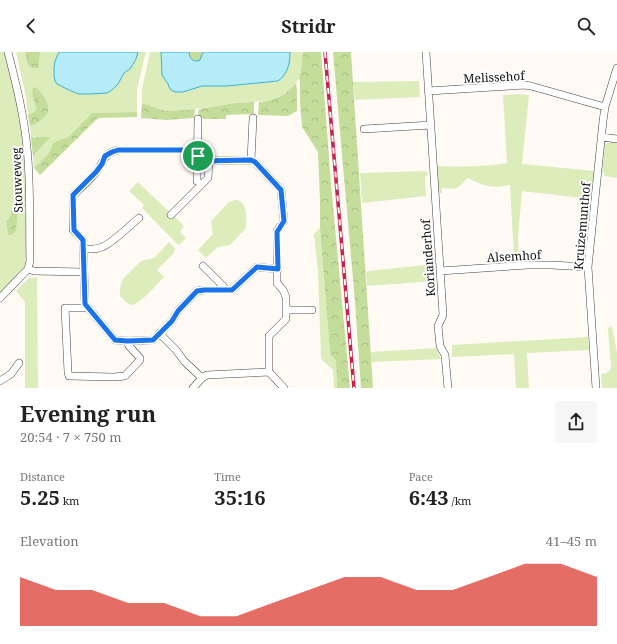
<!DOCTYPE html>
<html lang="en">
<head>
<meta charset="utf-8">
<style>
	body { margin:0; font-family:"Noto Serif",serif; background:#f6f6f6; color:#222; height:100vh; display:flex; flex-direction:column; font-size:15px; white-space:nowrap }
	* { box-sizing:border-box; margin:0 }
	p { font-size:13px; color:#767676 }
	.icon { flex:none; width:22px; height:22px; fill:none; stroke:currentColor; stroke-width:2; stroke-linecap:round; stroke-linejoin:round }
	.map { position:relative; height:336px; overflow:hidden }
	.drawer { display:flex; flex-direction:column; background:#fff; flex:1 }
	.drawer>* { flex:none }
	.pin { position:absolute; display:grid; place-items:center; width:34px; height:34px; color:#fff; margin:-17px; border:2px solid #fff; border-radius:50%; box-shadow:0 1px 4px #0007 }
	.round { display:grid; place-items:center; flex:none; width:42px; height:42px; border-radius:4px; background:#f6f6f6 }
	.head { display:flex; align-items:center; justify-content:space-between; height:68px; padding:0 20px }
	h1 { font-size:22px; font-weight:700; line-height:30px }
	.stats { display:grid; grid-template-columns:repeat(3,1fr); gap:6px; height:68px; padding:4px 20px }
	.stats div { display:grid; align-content:center }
	.stats b { font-size:20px; font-weight:700 }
	.stats small { font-size:11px; font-weight:400 }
	.stats p { font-size:11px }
	.chart { height:112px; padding:8px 20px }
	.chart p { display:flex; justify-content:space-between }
	.chart svg { width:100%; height:72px; margin-top:4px; fill:#d93025; opacity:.7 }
	header { display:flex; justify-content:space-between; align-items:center; height:52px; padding:0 20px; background:#fff; font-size:18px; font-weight:700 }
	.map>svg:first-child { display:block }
	.grass { fill:#ddecbb; fill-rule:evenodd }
	.forest { fill:url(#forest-crowns) }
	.water { fill:#b6ecf8; stroke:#3bb2d2 }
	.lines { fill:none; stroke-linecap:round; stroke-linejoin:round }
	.street-casing { stroke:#434343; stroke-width:8 }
	.street { stroke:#fff; stroke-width:7 }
	.rail-casing { stroke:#c72249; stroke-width:3.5 }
	.rail { stroke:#fff; stroke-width:2; stroke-dasharray:6; stroke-linecap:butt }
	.route-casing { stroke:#fff; stroke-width:8 }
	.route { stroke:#1a73e8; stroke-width:5 }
	.labels { text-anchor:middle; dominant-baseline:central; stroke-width:4; stroke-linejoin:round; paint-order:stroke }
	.street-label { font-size:12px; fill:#101010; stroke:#fff }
</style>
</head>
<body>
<header><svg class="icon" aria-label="back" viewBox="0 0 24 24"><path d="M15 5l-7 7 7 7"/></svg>Stridr<svg class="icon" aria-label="search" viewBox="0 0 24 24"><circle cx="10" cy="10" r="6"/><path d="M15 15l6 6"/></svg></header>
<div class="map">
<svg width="617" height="336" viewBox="0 0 617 336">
	<defs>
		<pattern id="forest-crowns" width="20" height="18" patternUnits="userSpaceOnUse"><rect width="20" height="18" fill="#c5dd9a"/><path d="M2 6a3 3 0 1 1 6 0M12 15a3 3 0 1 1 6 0" fill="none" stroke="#a8bd84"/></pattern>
	</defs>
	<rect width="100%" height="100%" fill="#fffbf4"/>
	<!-- grass -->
	<path class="grass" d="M 0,0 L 4,0 C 9,21 15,41 19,62 C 25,98 25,134 26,169 C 26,182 28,203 24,215 L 0,241 ZM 18,155 L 17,164 L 8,183 L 6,169 L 9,167 L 11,161 Z
		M 16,0 L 26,0 L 27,7 L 38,16 L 39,13 L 40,0 L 59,0 L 55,9 L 54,16 L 79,42 L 107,41 L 112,38 L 118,32 L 124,21 L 130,17 L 136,7 L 138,0 L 146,0 L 139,29 L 137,38 L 137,60 L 92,61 L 68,85 L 57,89 L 53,91 L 49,101 L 34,116 L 33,104 L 43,94 L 51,85 L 40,85 L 31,86 L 30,74 L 41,68 L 32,39 C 32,45 36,51 36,57 L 34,60 L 28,63 L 26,45 Z
		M 150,0 L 161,0 L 162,23 L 171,38 L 193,36 L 202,34 L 227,34 L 278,29 C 288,22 290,11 290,0 L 303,0 L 301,18 L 299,26 L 296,31 L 291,37 L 277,46 L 267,49 L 235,51 L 203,56 L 168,59 L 159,57 L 142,51 L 142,37 Z
		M 419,29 L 420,45 L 355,48 L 353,30 Z
		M 518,42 L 529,43 L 522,112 L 594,119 L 591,147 L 522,139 L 518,185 L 519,205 L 514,205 L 510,133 C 492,137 484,134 468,126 C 465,128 464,130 461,133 C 456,138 449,137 442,136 L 442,141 L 438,141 L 436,114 C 460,115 484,115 507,111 L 503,43 Z
		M 610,90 L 617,90 L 617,126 L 604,124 L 604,120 L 602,120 L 605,92 Z
		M 427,119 L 428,123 L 425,124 L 426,144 L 362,151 L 360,121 Z
		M 138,130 L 184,174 L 180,180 L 186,186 L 179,193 L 178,193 L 142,156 L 144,153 L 129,139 Z
		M 235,148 C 249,149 246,166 246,176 L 230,193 L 218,195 L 206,206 L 198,198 L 213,182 L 211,169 L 229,150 Z
		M 320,176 L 330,301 L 336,309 L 337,336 L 334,336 L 333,318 L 322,308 L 321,305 L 318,220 L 314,183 L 315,181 Z
		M 169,190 L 175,196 L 174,201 L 157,218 L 164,225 C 158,231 139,254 131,253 C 128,252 123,247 121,245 C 118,241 121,231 123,227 L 141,209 L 154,206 Z
		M 434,212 L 436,229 L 367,234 L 366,220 L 368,219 Z
		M 37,225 L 38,336 L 25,336 L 25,250 L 16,239 L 29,226 Z
		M 612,274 L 617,301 L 617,336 L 602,336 L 601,322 C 606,322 610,320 611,315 L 608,276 Z
		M 588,285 L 589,298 L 527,301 L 529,336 L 516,336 L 514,302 L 452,305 L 452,293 Z
		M 436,296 L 441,307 L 371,310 L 371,300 Z"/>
	<!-- forest -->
	<path class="forest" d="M 26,0 L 40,0 L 39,13 L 38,16 C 27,17 26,9 26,0 Z
		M 189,0 L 203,0 L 200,9 C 194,10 189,7 189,0 Z
		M 303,0 L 321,0 L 331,132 L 350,336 L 337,336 L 336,309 L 330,301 L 320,176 L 320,149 L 318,100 L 302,75 L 300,51 L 300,32 L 299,26 L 301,18 Z
		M 333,0 L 351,0 L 373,336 L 361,336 L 355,250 Z
		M 296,31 L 297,37 L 297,59 L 288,64 L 258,63 L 259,50 C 274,49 286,43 296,31 Z
		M 35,35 C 42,40 53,55 46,63 C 42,68 35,72 30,74 L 28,63 L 34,60 L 36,57 C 36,50 30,44 33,36 Z
		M 254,50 L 254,62 L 226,63 L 226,67 L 203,67 L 201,64 L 198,64 L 199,57 L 235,51 Z
		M 142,51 L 159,57 L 168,59 L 195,57 L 194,66 L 166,68 L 141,66 Z
		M 137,60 L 137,65 L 98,66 L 40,123 L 34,116 L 49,101 L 53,91 L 57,89 L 68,85 L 92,61 Z
		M 40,85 L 51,85 L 33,104 L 31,86 Z
		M 15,152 L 17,153 L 18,154 L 16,178 C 14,182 12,183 8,183 L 6,168 L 8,168 C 12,164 10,155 15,152 Z"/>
	<!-- water -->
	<path class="water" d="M 59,0 L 138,0 L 136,7 L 130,17 L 124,21 L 118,32 L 112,38 L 107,41 L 89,42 L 79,42 L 71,39 L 57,32 L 55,29 L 54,24 L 54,16 L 55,9 Z
		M 161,0 L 189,0 C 189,7 194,11 200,8 L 203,0 L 290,0 C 290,11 288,22 278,29 L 227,34 L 202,34 L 183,40 L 175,40 L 171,38 L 169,35 L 168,32 L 162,23 Z"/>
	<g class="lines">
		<defs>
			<path id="street" d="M 426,0 L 443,263 L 438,274 L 440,294 L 441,296 L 445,303 L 448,336
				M 428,39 L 524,33 L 531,34 L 605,55
				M 364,77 L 431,73
				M 601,85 L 617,87
				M 251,108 L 253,66
				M 197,129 L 198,67
				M 171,163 L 208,126 L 209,109
				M 83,197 C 89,197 96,198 102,195 C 113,191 129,174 139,166
				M 203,214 L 224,235 L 224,238
				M 28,217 L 34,219 L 84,220
				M 278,217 L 257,215 L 232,238 L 203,238 L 197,239 L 178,259 L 172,269 L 153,288 L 127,289 L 115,288 L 85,252 L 83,188 L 73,178 L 73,143 C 81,136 90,128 96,120 C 105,109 102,102 118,98 L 191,98 L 194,100 L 201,109 L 251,108 L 255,110 L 281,138 L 284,169 L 277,179 L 277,231 L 283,238 L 286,245 L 286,267 L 269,284 L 269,320 L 284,336
				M 440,219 L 528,213 L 551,213 L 588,215
				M 0,246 L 28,217 L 30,209 C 29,172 31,133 27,96 C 24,63 16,32 8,0
				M 88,256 L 65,256 L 68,320 L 69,324 L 113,325 L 125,324 L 140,308 L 140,306 L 129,294 L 127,289
				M 286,258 L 312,258
				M 159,281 L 176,298 L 184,309 L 202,326 L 207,323 L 269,320
				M 0,329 L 11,322 L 19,311
				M 193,336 L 202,326
				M 596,336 L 588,215 L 603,69 L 605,55 L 617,16"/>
		</defs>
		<!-- street casing -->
		<use href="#street" class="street-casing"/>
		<!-- street -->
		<use href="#street" class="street"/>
		<defs>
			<path id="rail" d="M 325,0 L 354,336"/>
		</defs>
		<!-- rail casing -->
		<use href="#rail" class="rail-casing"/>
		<!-- rail -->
		<use href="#rail" class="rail"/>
	</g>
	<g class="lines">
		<defs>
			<path id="route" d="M 118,98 L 191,98 L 198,104 L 201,109 L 251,108 L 255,110 L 281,138 L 284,169 L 277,180 L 278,217 L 257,215 L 232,238 L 204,238 L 197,239 L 178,259 L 172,269 L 153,288 L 127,289 L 115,288 L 85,252 L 83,188 L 74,178 L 73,143 L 96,120 L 102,112 L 105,104 L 112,100 Z"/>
		</defs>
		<!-- route casing -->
		<use href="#route" class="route-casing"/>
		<!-- route -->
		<use href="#route" class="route"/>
	</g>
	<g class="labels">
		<!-- street labels -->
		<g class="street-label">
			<text transform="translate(494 25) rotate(-3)">Melissehof</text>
			<text transform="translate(17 128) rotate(-92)">Stouweweg</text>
			<text transform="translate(582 174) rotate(-85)">Kruizemunthof</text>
			<text transform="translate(514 204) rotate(-3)">Alsemhof</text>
			<text transform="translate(428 206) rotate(-94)">Korianderhof</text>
		</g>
	</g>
</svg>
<div class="pin" style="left:198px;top:104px;background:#1e9e55"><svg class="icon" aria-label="arrive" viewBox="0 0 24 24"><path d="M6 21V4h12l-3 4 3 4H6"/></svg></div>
</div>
<section class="drawer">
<div class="head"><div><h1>Evening run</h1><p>20:54 · 7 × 750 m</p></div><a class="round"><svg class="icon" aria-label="share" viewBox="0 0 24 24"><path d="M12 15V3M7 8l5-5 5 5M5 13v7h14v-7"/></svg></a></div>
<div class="stats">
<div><p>Distance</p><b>5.25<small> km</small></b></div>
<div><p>Time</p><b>35:16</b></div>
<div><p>Pace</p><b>6:43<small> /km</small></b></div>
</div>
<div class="chart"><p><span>Elevation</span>41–45 m</p>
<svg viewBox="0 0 160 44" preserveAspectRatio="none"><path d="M0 44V14L10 22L20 22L30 30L40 30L50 38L60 38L70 30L80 22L90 14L100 14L110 22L120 22L130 14L140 6L150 6L160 14V44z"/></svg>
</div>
</section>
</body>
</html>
